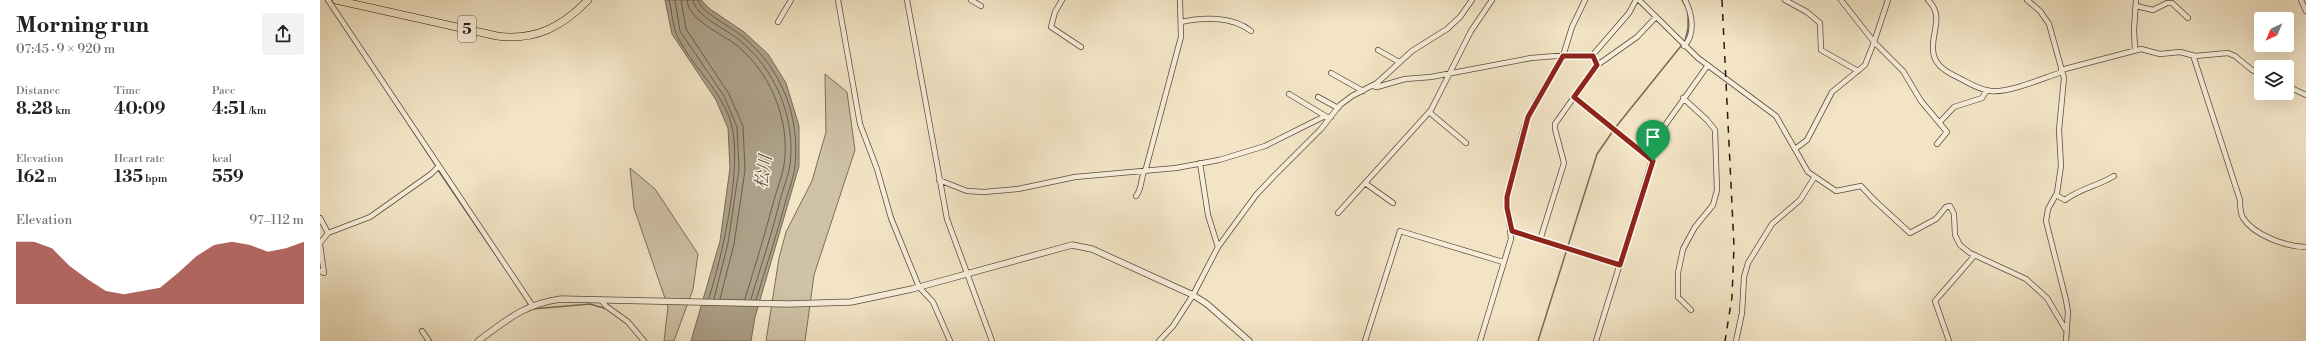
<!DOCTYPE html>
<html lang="en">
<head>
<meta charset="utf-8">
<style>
	body { margin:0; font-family:"Libre Bodoni","Noto Serif JP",serif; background:#f2f2f2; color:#222; height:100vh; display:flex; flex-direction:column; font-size:15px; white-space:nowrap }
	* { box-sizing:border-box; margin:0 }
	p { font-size:13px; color:#767676 }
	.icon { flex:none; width:22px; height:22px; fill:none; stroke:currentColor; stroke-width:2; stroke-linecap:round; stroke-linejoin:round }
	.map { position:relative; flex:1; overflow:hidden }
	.drawer { display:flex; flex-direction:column; background:#fff; width:320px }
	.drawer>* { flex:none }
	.needle { width:26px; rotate:224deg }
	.tools { position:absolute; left:1934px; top:12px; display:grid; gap:8px }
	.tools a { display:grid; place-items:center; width:40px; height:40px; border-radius:4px; background:#fff; box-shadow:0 4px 16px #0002; font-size:20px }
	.pin { position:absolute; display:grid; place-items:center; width:34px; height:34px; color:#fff; margin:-41px -17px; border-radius:50% 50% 50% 0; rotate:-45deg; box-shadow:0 0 4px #0007 }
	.pin .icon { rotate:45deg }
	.round { display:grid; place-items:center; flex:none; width:42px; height:42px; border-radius:4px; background:#f2f2f2 }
	.summary { display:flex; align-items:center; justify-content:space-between; height:68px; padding:0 16px }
	h1 { font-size:22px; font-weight:800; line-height:30px }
	.stats { display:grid; grid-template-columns:repeat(3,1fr); gap:6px; height:68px; padding:4px 16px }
	.stats div { display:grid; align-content:center }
	.stats b { font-size:17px; font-weight:800 }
	.stats small { font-size:11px; font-weight:400 }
	.stats p { font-size:11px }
	.chart { height:112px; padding:8px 16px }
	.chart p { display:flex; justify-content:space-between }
	.chart svg { width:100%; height:72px; margin-top:4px; fill:#8f2418; opacity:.7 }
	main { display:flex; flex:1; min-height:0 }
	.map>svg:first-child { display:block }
	.green { fill:#cfc2a7; stroke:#796f5c }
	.water { fill:#aca088; stroke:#756b59 }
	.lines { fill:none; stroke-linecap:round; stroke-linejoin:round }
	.shore { stroke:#685e4d; stroke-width:1 }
	.stream { stroke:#756b59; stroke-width:1.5 }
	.minor-casing { stroke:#574e3f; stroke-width:6 }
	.tertiary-casing { stroke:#574e3f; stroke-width:7 }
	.primary-casing { stroke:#231c12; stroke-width:8 }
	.minor { stroke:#f7edd9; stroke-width:4.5 }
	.tertiary { stroke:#f7edd9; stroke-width:5.5 }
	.primary { stroke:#f2e4c5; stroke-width:7 }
	.rail { stroke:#231c12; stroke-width:1.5; stroke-dasharray:7 7; stroke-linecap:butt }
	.route-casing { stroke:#fff; stroke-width:8 }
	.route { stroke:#8f2418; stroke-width:5 }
	.labels { text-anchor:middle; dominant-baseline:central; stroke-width:3; stroke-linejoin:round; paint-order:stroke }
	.shield { fill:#f7edd9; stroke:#635b4e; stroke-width:1 }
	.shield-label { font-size:15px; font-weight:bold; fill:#231c12 }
	.water-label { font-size:17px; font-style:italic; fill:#5a5141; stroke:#f7edd9 }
</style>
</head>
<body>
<main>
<section class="drawer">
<div class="summary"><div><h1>Morning run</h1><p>07:45 · 9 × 920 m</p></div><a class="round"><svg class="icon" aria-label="share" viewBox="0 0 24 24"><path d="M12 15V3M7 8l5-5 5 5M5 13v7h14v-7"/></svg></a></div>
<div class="stats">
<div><p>Distance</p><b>8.28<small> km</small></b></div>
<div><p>Time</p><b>40:09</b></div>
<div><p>Pace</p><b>4:51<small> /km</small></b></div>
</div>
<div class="stats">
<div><p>Elevation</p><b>162<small> m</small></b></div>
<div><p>Heart rate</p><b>135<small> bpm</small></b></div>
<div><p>kcal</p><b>559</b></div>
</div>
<div class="chart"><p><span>Elevation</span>97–112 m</p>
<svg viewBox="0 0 160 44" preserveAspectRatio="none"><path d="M0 44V6L10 6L20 10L30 21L40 29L50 36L60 38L70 36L80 34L90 25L100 15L110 8L120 6L130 8L140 12L150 10L160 6V44z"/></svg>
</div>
</section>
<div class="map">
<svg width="1986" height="341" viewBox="0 0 1986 341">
	<rect width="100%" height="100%" fill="#f2e4c5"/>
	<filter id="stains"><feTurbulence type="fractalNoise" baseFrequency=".005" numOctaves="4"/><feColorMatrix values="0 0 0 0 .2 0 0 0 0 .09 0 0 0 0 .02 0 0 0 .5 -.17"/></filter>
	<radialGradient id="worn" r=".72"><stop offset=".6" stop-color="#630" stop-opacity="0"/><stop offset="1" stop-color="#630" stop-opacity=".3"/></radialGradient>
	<!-- green -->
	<path class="green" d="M 505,74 L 527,92 L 535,150 L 494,275 L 485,341 L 446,341 L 459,258 L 466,232 L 492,181 L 506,132 Z
		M 310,168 L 335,189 L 378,254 L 373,289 L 354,341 L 344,341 L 348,307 L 314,208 Z"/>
	<!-- water -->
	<path class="water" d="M 345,0 L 381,0 L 390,9 L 424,32 L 448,54 L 466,83 L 479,126 L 479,166 L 435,317 L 431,341 L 371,341 L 400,241 L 410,168 L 408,128 L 396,100 L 352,34 Z"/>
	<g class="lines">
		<!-- shore -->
		<path class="shore" d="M 349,0 C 352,10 352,23 356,33 C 370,66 404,91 412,127 C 422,170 402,256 389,298
			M 355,0 L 360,31 L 404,96 L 417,127 L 419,169 L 408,243 L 394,299
			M 361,0 L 366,29 L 409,94 L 423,126 L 425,170 L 414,244 L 400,299
			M 367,0 C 368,19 398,32 412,42 C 449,68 471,120 464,165 C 462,177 457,189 454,200 C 445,234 435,266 425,299
			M 373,0 C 374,15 407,30 418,39 C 455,68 476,118 470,165 C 468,177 463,189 460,200 C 452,234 441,266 431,299
			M 378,0 C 380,12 413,28 422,36 C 461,68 480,115 475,165 C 474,177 469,189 466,200 C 457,234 446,267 436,300"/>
		<!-- stream -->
		<path class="stream" d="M 1362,0 L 1366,7
			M 72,99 L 116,166
			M 1295,128 L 1365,41 L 1368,28 L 1368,13
			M 118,170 L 209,304
			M 212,309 L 270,304 L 287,309
			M 1218,341 L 1277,154 L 1293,131"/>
		<defs>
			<path id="minor" d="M 8,0 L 212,305
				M 518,0 L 540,124 L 557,169 L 571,218 L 599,287 L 613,302 L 630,341
				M 587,0 L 627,219 L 672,341
				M 651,0 L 661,6
				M 742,0 L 735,12 L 731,27 L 761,47
				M 1319,0 L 1378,58 L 1456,116 L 1488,172 L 1516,191 L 1541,186 L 1553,199 L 1590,233 L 1616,219 L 1626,207 L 1630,206 L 1634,214 L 1635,235 L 1640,245 L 1650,253 L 1706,279 L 1727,298 L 1746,330
				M 1465,0 L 1487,12 L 1500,23 L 1501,50 L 1538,71
				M 1521,0 L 1554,42 L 1568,0
				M 1608,0 C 1624,16 1612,30 1613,49 C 1613,63 1623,70 1635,76 C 1646,81 1658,90 1671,91 C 1690,93 1723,78 1742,72
				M 1707,0 L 1720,11 L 1729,24 L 1744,78 L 1739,130 L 1741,166 L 1737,193 L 1728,209 L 1726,221 L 1746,300 L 1748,312 L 1746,341
				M 1981,0 L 1986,11
				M 1816,6 L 1833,10 L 1847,3 L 1852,3 L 1868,18
				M 458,22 L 471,0
				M 861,22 C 883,17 912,16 931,31
				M 1364,46 C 1376,34 1372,13 1365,0
				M 1058,50 L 1079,62
				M 1815,50 L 1814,30 L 1816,0
				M 1873,55 L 1920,200 C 1920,206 1920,213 1923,218 C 1934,235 1966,247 1986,247
				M 1741,70 L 1821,49 L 1840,54 L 1860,52 L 1875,56 L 1908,53 L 1915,56 L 1932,70 L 1941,74
				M 1011,73 L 1043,91
				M 1053,86 L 1057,87 L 1085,79 L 1111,77 L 1211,58 L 1248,55 L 1271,57 L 1309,13 L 1316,0
				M 1967,86 L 1986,95
				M 969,94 L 1007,117
				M 998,97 L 1018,108
				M 1254,97 L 1333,161
				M 1363,98 L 1387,120 L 1395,130 L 1397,190 L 1393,205 L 1375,227 L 1363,249 L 1358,273 L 1358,297 L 1371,310
				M 1109,112 L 1146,143
				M 1620,122 L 1634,107 L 1662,98 L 1667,90
				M 1475,149 L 1487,140 L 1512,92 L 1545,65 L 1554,42 L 1583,71 L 1601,101 L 1627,132 L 1617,144
				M 880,163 L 888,215 L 898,247
				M 619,180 L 647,191 L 664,192 L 698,189 L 755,177 L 856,168 L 899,160 L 945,146 L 1003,117 L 1011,117
				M 1045,183 L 1073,203
				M 1736,195 L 1745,200 C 1761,188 1778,186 1794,176
				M 816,196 C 823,188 820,176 826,168 L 861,37 L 860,0
				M 1018,213 L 1111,110 L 1151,31 L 1172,0
				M 0,218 L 8,233
				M 1192,231 L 1300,265
				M 1220,240 L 1244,163 L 1235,129 L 1235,124 L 1276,66 L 1317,37 L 1336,17
				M 0,243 L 8,233 L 50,217 L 111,174 L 119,166
				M 0,245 L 4,273 L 0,271
				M 281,300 L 286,306 L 308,322 L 324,341
				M 102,331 L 109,341
				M 839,341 L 853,326 L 873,295 L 898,247 L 936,195 L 954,176 L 1001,129 L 1020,105 L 1032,96 L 1057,83 L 1092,51 L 1127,29 L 1140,17 L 1152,0
				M 1045,341 L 1080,231 L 1183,262
				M 1160,341 L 1191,239 L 1187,197 L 1204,127 L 1217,99 L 1243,56 L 1252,27 L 1265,0
				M 1276,341 L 1341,131 L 1388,65
				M 1416,341 L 1422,313 L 1424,277 L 1428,263 L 1452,224 L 1480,200 L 1494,178
				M 1629,341 L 1615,301 L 1655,255"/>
			<path id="tertiary" d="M 158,341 C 187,320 204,304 241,299 L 469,304 L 531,302 L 592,289 L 752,245 L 772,249 L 873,295 L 887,304 L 929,341"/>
			<path id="primary" d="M 16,0 L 177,36 C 215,41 242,27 268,0"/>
		</defs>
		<!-- minor casing -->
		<use href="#minor" class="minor-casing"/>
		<!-- tertiary casing -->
		<use href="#tertiary" class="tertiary-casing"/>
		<!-- primary casing -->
		<use href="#primary" class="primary-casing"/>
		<!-- minor -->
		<use href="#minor" class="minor"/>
		<!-- tertiary -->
		<use href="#tertiary" class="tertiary"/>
		<!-- primary -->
		<use href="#primary" class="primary"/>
		<!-- rail -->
		<path class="rail" d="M 1402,0 L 1414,246 L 1412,297 L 1405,341"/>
	</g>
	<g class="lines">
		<defs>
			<path id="route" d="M 1243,56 L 1273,56 L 1277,65 L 1254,97 L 1333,161 L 1300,265 L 1192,231 L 1187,208 L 1187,197 L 1208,117 Z"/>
		</defs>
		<!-- route casing -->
		<use href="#route" class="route-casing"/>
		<!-- route -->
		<use href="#route" class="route"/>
	</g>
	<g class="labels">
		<!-- shield labels -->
		<rect class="shield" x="138" y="16" width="18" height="26" rx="3"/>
		<g class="shield-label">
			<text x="147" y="29">5</text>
		</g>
		<!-- water labels -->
		<g class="water-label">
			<text transform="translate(444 172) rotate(-82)">松川</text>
		</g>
	</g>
	<rect width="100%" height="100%" filter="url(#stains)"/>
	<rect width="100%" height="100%" fill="url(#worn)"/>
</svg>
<div class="tools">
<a><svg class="needle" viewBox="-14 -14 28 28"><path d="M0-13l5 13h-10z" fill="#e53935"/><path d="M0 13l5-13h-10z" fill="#767676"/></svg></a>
<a><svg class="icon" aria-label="layers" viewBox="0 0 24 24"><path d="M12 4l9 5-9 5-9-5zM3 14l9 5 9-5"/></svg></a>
</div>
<div class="pin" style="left:1333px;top:161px;background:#1e9e55"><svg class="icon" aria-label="arrive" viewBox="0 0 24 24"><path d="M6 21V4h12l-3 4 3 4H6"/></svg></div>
</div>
</main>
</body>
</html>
